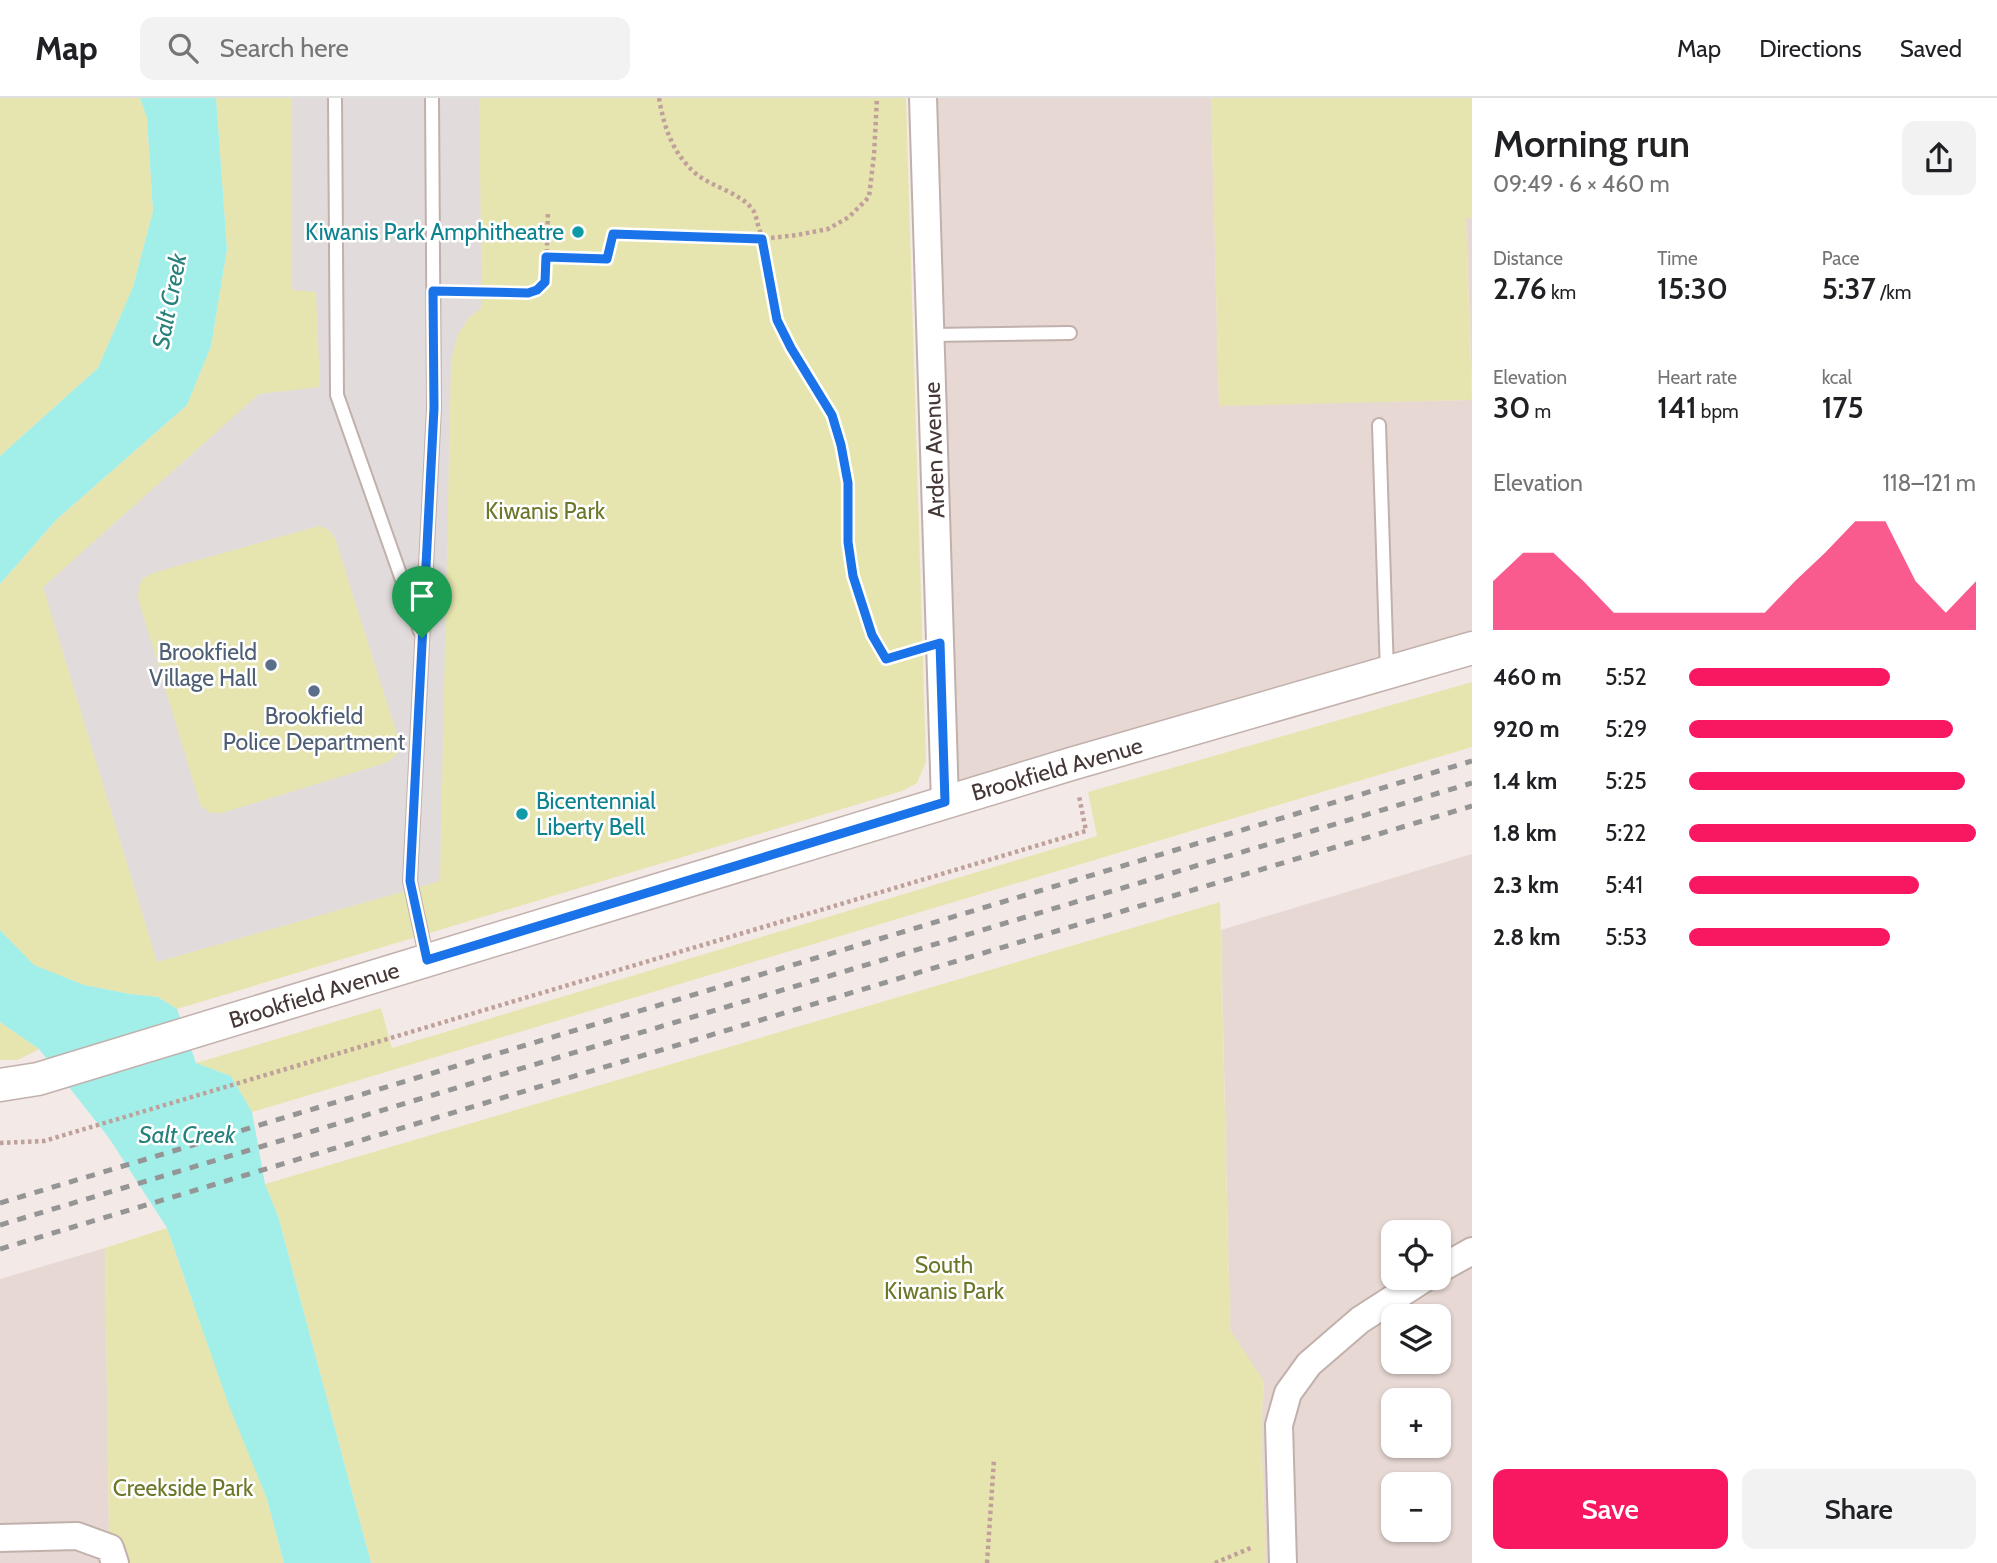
<!DOCTYPE html>
<html lang="en">
<head>
<meta charset="utf-8">
<style>
	body { margin:0; font-family:Cabin,sans-serif; background:#f2f2f2; color:#202124; height:100vh; display:flex; flex-direction:column; font-size:26px; white-space:nowrap }
	* { box-sizing:border-box; margin:0 }
	p { font-size:23px; color:#757577 }
	.icon { flex:none; width:38px; height:38px; fill:none; stroke:currentColor; stroke-width:2; stroke-linecap:round; stroke-linejoin:round }
	.map { position:relative; flex:1; overflow:hidden }
	.drawer { display:flex; flex-direction:column; background:#fff; width:525px }
	.drawer>* { flex:none }
	.fabs { position:absolute; left:1381px; top:1122px; display:grid; gap:14px }
	.fabs a { display:grid; place-items:center; width:70px; height:70px; border-radius:14px; background:#fff; box-shadow:0 2px 5px #0004; font-size:35px }
	.pin { position:absolute; display:grid; place-items:center; width:60px; height:60px; color:#fff; margin:-72px -30px; border-radius:50% 50% 50% 0; rotate:-45deg; box-shadow:0 0 7px #0007 }
	.pin .icon { rotate:45deg }
	.round { display:grid; place-items:center; flex:none; width:74px; height:74px; border-radius:14px; background:#f2f2f2 }
	.head { display:flex; align-items:center; justify-content:space-between; height:119px; padding:0 21px }
	h1 { font-size:38px; font-weight:600; line-height:52px }
	.figures { display:grid; grid-template-columns:repeat(3,1fr); gap:10px; height:119px; padding:7px 21px }
	.figures div { display:grid; align-content:center }
	.figures b { font-size:30px; font-weight:600 }
	.figures small { font-size:19px; font-weight:400 }
	.figures p { font-size:19px }
	.chart { height:196px; padding:14px 21px }
	.chart p { display:flex; justify-content:space-between }
	.chart svg { width:100%; height:126px; margin-top:7px; fill:#f81761; opacity:.7 }
	.button { display:flex; gap:14px; margin-top:auto; padding:14px 21px }
	.button a { flex:1; height:80px; border-radius:14px; background:#f81761; color:#fff; font-size:28px; font-weight:600; line-height:80px; text-align:center }
	.button a+a { background:#f2f2f2; color:#202124 }
	ul { padding:0 21px; list-style:none; font-size:23px }
	li { display:grid; grid-template-columns:112px 84px 1fr; align-items:center; height:52px }
	li i { height:18px; border-radius:9px; background:#f81761 }
	header { display:flex; align-items:center; gap:42px; box-sizing:border-box; height:98px; padding:0 35px; background:#fff; border-bottom:2px solid #e0e0e0 }
	header strong { font-size:33px }
	nav { display:flex; gap:38px; margin-inline-start:auto; font-size:24px }
	.search { width:490px; height:63px; background:#f2f2f2; display:flex; align-items:center; gap:18px; box-sizing:border-box; padding:0 24px; border-radius:14px; color:#757577; font-size:26px }
	main { display:flex; flex:1; min-height:0 }
	.map>svg:first-child { display:block }
	.residential { fill:#e7d8d4; fill-rule:evenodd }
	.green { fill:#e7e5af }
	.parking { fill:#e1dcdb; fill-rule:evenodd }
	.water { fill:#a2efea }
	.lines { fill:none; stroke-linecap:round; stroke-linejoin:round }
	.service-casing { stroke:#c1b0ab; stroke-width:16 }
	.minor-casing { stroke:#c1b0ab; stroke-width:30 }
	.tertiary-casing { stroke:#c1b0ab; stroke-width:35 }
	.path { stroke:#c0a09a; stroke-width:4.5; stroke-dasharray:3.5 3.5; stroke-linecap:butt }
	.service { stroke:#fff; stroke-width:12 }
	.minor { stroke:#fff; stroke-width:26 }
	.tertiary { stroke:#fff; stroke-width:32 }
	.rail { stroke:#959595; stroke-width:5; stroke-dasharray:9 9; stroke-linecap:butt }
	.route-casing { stroke:#fff; stroke-width:14 }
	.route { stroke:#1a73e8; stroke-width:9 }
	.culture-dot { fill:#0f9aa8; stroke:#fff; stroke-width:2.5 }
	.service-dot { fill:#5c6f8a; stroke:#fff; stroke-width:2.5 }
	.labels { text-anchor:middle; dominant-baseline:central; stroke-width:5; stroke-linejoin:round; paint-order:stroke }
	.culture-label { font-size:23px; fill:#0d838f; stroke:#fff; text-anchor:end }
	.street-label { font-size:23px; fill:#453735; stroke:#fff }
	.park-label { font-size:23px; fill:#6b7729; stroke:#fff }
	.service-label { font-size:23px; fill:#4e5e75; stroke:#fff; text-anchor:end }
	.water-label { font-size:24px; font-style:italic; fill:#26807b; stroke:#fff }
</style>
</head>
<body>
<header>
<strong>Map</strong>
<div class="search"><svg class="icon" aria-label="search" viewBox="0 0 24 24"><circle cx="10" cy="10" r="6"/><path d="M15 15l6 6"/></svg>Search here</div>
<nav><a>Map</a><a>Directions</a><a>Saved</a></nav>
</header>
<main>
<div class="map">
<svg width="1472" height="1465" viewBox="0 0 1472 1465">
	<rect width="100%" height="100%" fill="#f3e9e6"/>
	<!-- residential -->
	<path class="residential" d="M 937,0 L 1211,0 L 1219,307 L 1472,302 L 1472,533 L 956,687 Z
		M 1466,120 L 1472,120 L 1472,292 Z
		M 1472,756 L 1472,1465 L 1266,1465 L 1261,1327 L 1264,1285 L 1230,1232 L 1221,832 ZM 1393,1134 L 1438,1134 L 1438,1180 L 1393,1180 ZM 1393,1218 L 1438,1218 L 1438,1264 L 1393,1264 ZM 1393,1302 L 1438,1302 L 1438,1348 L 1393,1348 ZM 1393,1386 L 1438,1386 L 1438,1432 L 1393,1432 Z
		M 105,1150 L 109,1435 L 127,1465 L 0,1465 L 0,1181 Z"/>
	<!-- green -->
	<path class="green" d="M 0,0 L 140,0 L 147,20 L 153,113 L 133,189 L 98,270 L 0,358 Z
		M 216,0 L 906,0 L 926,664 L 917,685 L 902,693 L 177,911 L 158,899 L 130,896 L 84,887 L 33,867 L 0,832 L 0,486 L 56,422 L 187,307 L 211,248 L 227,151 Z
		M 1211,0 L 1472,0 L 1472,120 L 1466,120 L 1472,302 L 1219,308 Z
		M 1472,584 L 1472,649 L 252,1014 L 231,978 L 196,965 L 381,910 L 392,950 L 1097,738 L 1088,694 Z
		M 1220,804 L 1230,1232 L 1264,1284 L 1261,1327 L 1266,1465 L 371,1465 L 278,1118 L 265,1086 Z
		M 0,924 L 39,951 L 18,962 L 0,962 Z
		M 167,1130 L 187,1188 L 267,1401 L 284,1465 L 127,1465 L 125,1457 L 109,1435 L 105,1150 Z"/>
	<!-- parking -->
	<path class="parking" d="M 292,0 L 479,0 L 482,209 L 469,220 L 458,236 L 451,263 L 440,783 L 157,864 L 43,489 L 259,296 L 320,289 L 316,194 L 292,192 ZM 319,428 L 329,432 L 335,440 L 398,640 L 399,650 L 396,658 L 385,665 L 222,715 L 210,715 L 201,708 L 197,696 L 138,500 L 139,489 L 143,480 L 156,474 Z"/>
	<!-- water -->
	<path class="water" d="M 140,0 L 216,0 L 227,151 L 211,248 L 187,307 L 56,422 L 0,486 L 0,358 L 98,270 L 133,189 L 153,113 L 147,20 Z
		M 0,832 L 34,867 L 84,887 L 130,896 L 158,899 L 177,911 L 196,965 L 231,978 L 252,1014 L 265,1086 L 278,1118 L 371,1465 L 284,1465 L 267,1401 L 228,1305 L 167,1130 L 109,1040 L 39,951 L 0,924 Z"/>
	<g class="lines">
		<defs>
			<path id="service" d="M 335,0 L 337,297 L 420,533
				M 931,237 L 1070,235
				M 1379,327 L 1387,575
				M 427,862 L 410,783 L 434,310 L 432,0"/>
			<path id="minor" d="M 923,0 L 945,704
				M 1438,1172 L 1472,1153
				M 0,1440 L 77,1438 L 110,1450 L 115,1465
				M 1283,1465 L 1279,1327 L 1288,1295 L 1309,1266 L 1360,1222 L 1425,1180"/>
			<path id="tertiary" d="M 0,987 L 38,981 L 1071,666 L 1472,550"/>
		</defs>
		<!-- service casing -->
		<use href="#service" class="service-casing"/>
		<!-- minor casing -->
		<use href="#minor" class="minor-casing"/>
		<!-- tertiary casing -->
		<use href="#tertiary" class="tertiary-casing"/>
		<!-- path -->
		<path class="path" d="M 659,0 C 664,29 672,54 695,75 C 711,89 740,94 753,112 C 755,115 757,122 758,127 C 769,157 766,197 778,225 C 797,267 831,302 841,347 C 849,378 846,409 848,441 C 849,483 865,526 886,561 L 912,554
			M 546,159 L 607,161 L 613,136 L 762,141 L 797,137 L 828,131 L 849,119 L 869,99 L 874,57 L 877,0
			M 453,194 L 528,195 L 537,192 L 546,184 L 548,113
			M 0,1045 L 44,1043 L 1086,733 L 1079,698
			M 987,1465 L 994,1362
			M 1215,1465 L 1253,1449"/>
		<!-- service -->
		<use href="#service" class="service"/>
		<!-- minor -->
		<use href="#minor" class="minor"/>
		<!-- tertiary -->
		<use href="#tertiary" class="tertiary"/>
		<!-- rail -->
		<path class="rail" d="M 0,1105 L 1472,663
			M 0,1127 L 1472,685
			M 0,1151 L 1472,708"/>
	</g>
	<g class="lines">
		<defs>
			<path id="route" d="M 613,136 L 762,141 L 777,222 L 791,250 L 832,317 L 841,347 L 848,385 L 848,444 L 853,478 L 872,537 L 886,561 L 940,545 L 945,704 L 427,862 L 410,783 L 434,310 L 433,193 L 528,195 L 537,192 L 545,184 L 546,159 L 607,161 Z"/>
		</defs>
		<!-- route casing -->
		<use href="#route" class="route-casing"/>
		<!-- route -->
		<use href="#route" class="route"/>
	</g>
	<!-- markers -->
	<g class="culture-dot">
		<circle cx="578" cy="134" r="7"/>
		<circle cx="522" cy="716" r="7"/>
	</g>
	<g class="service-dot">
		<circle cx="271" cy="567" r="7"/>
		<circle cx="314" cy="593" r="7"/>
	</g>
	<g class="labels">
		<!-- culture labels -->
		<g class="culture-label">
			<text x="564" y="134">Kiwanis Park Amphitheatre</text>
			<text x="536" y="703" text-anchor="start">Bicentennial<tspan x="536" dy="26">Liberty Bell</tspan></text>
		</g>
		<!-- street labels -->
		<g class="street-label">
			<text transform="translate(934 352) rotate(-92)">Arden Avenue</text>
			<text transform="translate(1057 671) rotate(-16)">Brookfield Avenue</text>
			<text transform="translate(314 897) rotate(-17)">Brookfield Avenue</text>
		</g>
		<!-- park labels -->
		<g class="park-label">
			<text x="545" y="413">Kiwanis Park</text>
			<text x="944" y="1167">South<tspan x="944" dy="26">Kiwanis Park</tspan></text>
			<text x="183" y="1390">Creekside Park</text>
		</g>
		<!-- service labels -->
		<g class="service-label">
			<text x="257" y="554">Brookfield<tspan x="257" dy="26">Village Hall</tspan></text>
			<text x="314" y="618" text-anchor="middle">Brookfield<tspan x="314" dy="26">Police Department</tspan></text>
		</g>
		<!-- water labels -->
		<g class="water-label">
			<text transform="translate(169 203) rotate(-79)">Salt Creek</text>
			<text x="187" y="1036">Salt Creek</text>
		</g>
	</g>
</svg>
<div class="fabs">
<a><svg class="icon" aria-label="locate" viewBox="0 0 24 24"><circle cx="12" cy="12" r="6"/><path d="M12 2v4M12 18v4M2 12h4M18 12h4"/></svg></a>
<a><svg class="icon" aria-label="layers" viewBox="0 0 24 24"><path d="M12 4l9 5-9 5-9-5zM3 14l9 5 9-5"/></svg></a>
<a>+</a>
<a>−</a>
</div>
<div class="pin" style="left:422px;top:540px;background:#1e9e55"><svg class="icon" aria-label="arrive" viewBox="0 0 24 24"><path d="M6 21V4h12l-3 4 3 4H6"/></svg></div>
</div>
<section class="drawer">
<div class="head"><div><h1>Morning run</h1><p>09:49 · 6 × 460 m</p></div><a class="round"><svg class="icon" aria-label="share" viewBox="0 0 24 24"><path d="M12 15V3M7 8l5-5 5 5M5 13v7h14v-7"/></svg></a></div>
<div class="figures">
<div><p>Distance</p><b>2.76<small> km</small></b></div>
<div><p>Time</p><b>15:30</b></div>
<div><p>Pace</p><b>5:37<small> /km</small></b></div>
</div>
<div class="figures">
<div><p>Elevation</p><b>30<small> m</small></b></div>
<div><p>Heart rate</p><b>141<small> bpm</small></b></div>
<div><p>kcal</p><b>175</b></div>
</div>
<div class="chart"><p><span>Elevation</span>118–121 m</p>
<svg viewBox="0 0 160 44" preserveAspectRatio="none"><path d="M0 44V27L10 17L20 17L30 27L40 38L50 38L60 38L70 38L80 38L90 38L100 27L110 17L120 6L130 6L140 27L150 38L160 27V44z"/></svg>
</div>
<ul>
<li><b>460 m</b>5:52<i style="width:70%"></i></li>
<li><b>920 m</b>5:29<i style="width:92%"></i></li>
<li><b>1.4 km</b>5:25<i style="width:96%"></i></li>
<li><b>1.8 km</b>5:22<i style="width:100%"></i></li>
<li><b>2.3 km</b>5:41<i style="width:80%"></i></li>
<li><b>2.8 km</b>5:53<i style="width:70%"></i></li>
</ul>
<div class="button"><a>Save</a><a>Share</a></div>
</section>
</main>
</body>
</html>
